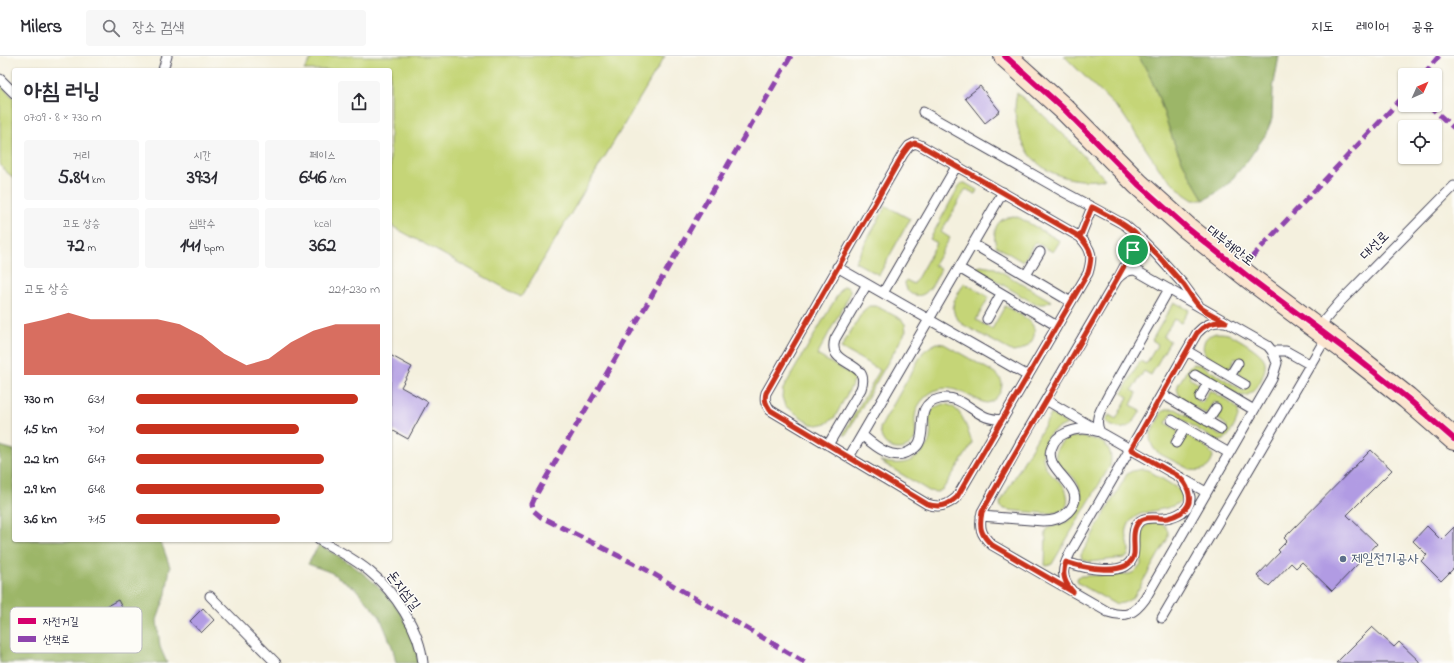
<!DOCTYPE html>
<html lang="ko">
<head>
<meta charset="utf-8">
<style>
	body { margin:0; font-family:"Indie Flower","Poor Story",sans-serif; background:#f7f7f7; color:#2b2b33; height:100vh; display:flex; flex-direction:column; font-size:15px; white-space:nowrap }
	* { box-sizing:border-box; margin:0 }
	p { font-size:13px; color:#7c7c81 }
	.icon { flex:none; width:22px; height:22px; fill:none; stroke:currentColor; stroke-width:2; stroke-linecap:round; stroke-linejoin:round }
	.map { position:relative; flex:1; overflow:hidden }
	.side { position:absolute; left:12px; top:12px; width:380px; height:474px; display:flex; flex-direction:column; background:#fff; border-radius:4px; box-shadow:0 1px 3px #0004 }
	.side>* { flex:none }
	.needle { width:26px; rotate:45deg }
	.fabs { position:absolute; left:1398px; top:12px; display:grid; gap:8px }
	.fabs a { display:grid; place-items:center; width:44px; height:44px; border-radius:4px; background:#fff; box-shadow:0 1px 3px #0004; font-size:20px }
	.pin { position:absolute; display:grid; place-items:center; width:34px; height:34px; color:#fff; margin:-17px; border:2px solid #fff; border-radius:50%; box-shadow:0 1px 4px #0007 }
	.round { display:grid; place-items:center; flex:none; width:42px; height:42px; border-radius:4px; background:#f7f7f7 }
	.summary { display:flex; align-items:center; justify-content:space-between; height:68px; padding:0 12px }
	h1 { font-size:22px; font-weight:700; line-height:30px }
	.figures { display:grid; grid-template-columns:repeat(3,1fr); gap:6px; height:68px; padding:4px 12px }
	.figures div { display:grid; align-content:center; border-radius:4px; background:#f7f7f7; text-align:center }
	.figures b { font-size:20px; font-weight:700 }
	.figures small { font-size:11px; font-weight:400 }
	.figures p { font-size:11px }
	.chart { height:112px; padding:8px 12px }
	.chart p { display:flex; justify-content:space-between }
	.chart svg { width:100%; height:72px; margin-top:4px; fill:#c8321e; opacity:.7 }
	ul { padding:0 12px; list-style:none; font-size:13px }
	li { display:grid; grid-template-columns:64px 48px 1fr; align-items:center; height:30px }
	li i { height:10px; border-radius:5px; background:#c8321e }
	header { display:flex; align-items:center; gap:24px; box-sizing:border-box; height:56px; padding:0 20px; background:#fff; border-bottom:1px solid #e1e1e2 }
	header strong { font-size:19px }
	nav { display:flex; gap:22px; margin-inline-start:auto; font-size:14px }
	.search { width:280px; height:36px; background:#f7f7f7; display:flex; align-items:center; gap:10px; box-sizing:border-box; padding:0 14px; border-radius:4px; color:#7c7c81; font-size:15px }
	.map>svg:first-child { display:block }
	.green { fill:#c5d577; stroke:#747c59 }
	.forest { fill:#9cb668; stroke:#5f6c52 }
	.building { fill:#b19be3 }
	.lines { fill:none; stroke-linecap:round; stroke-linejoin:round }
	.lane-casing { stroke:#424153; stroke-width:11 }
	.secondary-casing { stroke:#424153; stroke-width:24 }
	.lane { stroke:#fff; stroke-width:9 }
	.secondary { stroke:#fbe5cf; stroke-width:22 }
	.quiet { stroke:#8e44ad; stroke-width:5; stroke-dasharray:10 5; stroke-linecap:butt }
	.cycleway-casing { stroke:#fdfcf7; stroke-width:8 }
	.cycleway { stroke:#d6006c; stroke-width:6 }
	.route-casing { stroke:#fff; stroke-width:8 }
	.route { stroke:#c8321e; stroke-width:5 }
	.service-dot { fill:#5c6f8a; stroke:#fdfcf7; stroke-width:1.5 }
	.labels { text-anchor:middle; dominant-baseline:central; stroke-width:3; stroke-linejoin:round; paint-order:stroke }
	.street-label { font-size:14px; fill:#22223b; stroke:#fdfcf7 }
	.service-label { font-size:14px; fill:#4e5e75; stroke:#fdfcf7; text-anchor:start }
	.key { fill:#fdfcf7; stroke:#bbbbbf; stroke-width:1 }
	.key-label { font-size:11px; fill:#22223b }
</style>
</head>
<body>
<header>
<strong>Milers</strong>
<div class="search"><svg class="icon" aria-label="search" viewBox="0 0 24 24"><circle cx="10" cy="10" r="6"/><path d="M15 15l6 6"/></svg>장소 검색</div>
<nav><a>지도</a><a>레이어</a><a>공유</a></nav>
</header>
<div class="map">
<svg width="1454" height="607" viewBox="0 0 1454 607">
	<rect width="100%" height="100%" fill="#fdfcf7"/>
	<filter id="ink" filterUnits="userSpaceOnUse"><feTurbulence type="fractalNoise" baseFrequency=".025" numOctaves="2"/><feDisplacementMap in="SourceGraphic" scale="8" xChannelSelector="R" yChannelSelector="G"/><feConvolveMatrix kernelMatrix="1 2 1 2 8 2 1 2 1" color-interpolation-filters="sRGB"/></filter>
	<filter id="wash" filterUnits="userSpaceOnUse"><feTurbulence type="fractalNoise" baseFrequency=".012" numOctaves="4" result="noise"/><feDisplacementMap in="SourceGraphic" scale="16" xChannelSelector="R" yChannelSelector="G"/><feGaussianBlur stdDeviation="0.9" result="paint"/><feColorMatrix in="noise" values="0 0 0 0 0 0 0 0 0 0 0 0 0 0 0 0 0 1.4 0 .05"/><feComposite in="paint" operator="in"/></filter>
	<g filter="url(#wash)">
		<rect width="100%" height="100%" fill="#f4f0de"/>
		<!-- green -->
		<path class="green" d="M 313,0 L 665,0 L 521,241 L 390,169 L 390,14 L 304,14 Z
			M 1064,0 L 1138,0 C 1157,27 1163,58 1175,89 C 1183,108 1193,126 1204,144 L 1193,144 L 1184,138 L 1160,114 L 1122,57 Z
			M 0,29 L 14,42 L 14,122 L 4,114 L 0,108 Z
			M 1017,37 L 1043,59 L 1064,79 L 1105,123 C 1088,126 1067,124 1051,116 C 1023,103 1010,65 1017,37 Z
			M 962,127 L 965,127 L 977,134 L 975,138 L 966,133 L 941,176 L 950,182 L 934,209 L 941,213 C 936,222 928,243 915,239 C 908,238 906,233 905,227 L 906,224 L 914,228 L 937,187 L 930,183 L 959,130 Z
			M 886,150 L 910,163 L 879,219 L 855,206 Z
			M 1014,160 L 1020,162 L 1060,185 L 1053,196 L 1035,186 L 1023,206 L 996,190 C 992,174 996,162 1014,160 Z
			M 981,210 L 995,212 L 1051,245 L 1045,248 L 1035,248 L 975,212 Z
			M 964,227 L 989,241 L 976,264 L 992,273 L 1005,250 C 1012,254 1020,258 1027,263 C 1043,275 1031,294 1013,296 L 962,268 L 955,260 L 953,252 L 954,245 Z
			M 845,230 L 850,233 L 850,238 L 817,299 L 856,321 L 835,361 L 827,367 L 818,369 L 811,368 L 785,350 L 782,341 L 783,333 L 841,233 Z
			M 1174,246 L 1189,254 L 1181,267 L 1174,263 L 1163,281 L 1170,285 L 1151,319 L 1144,315 L 1132,334 L 1137,337 L 1131,349 L 1141,354 C 1133,369 1124,379 1107,367 L 1106,364 L 1109,359 L 1116,363 L 1128,341 L 1122,337 L 1140,305 L 1146,308 L 1158,288 L 1152,284 Z
			M 869,250 L 876,250 L 901,263 L 905,268 L 906,275 L 845,380 L 843,378 L 880,314 L 841,292 L 863,255 Z
			M 1216,277 C 1221,277 1226,277 1231,279 C 1239,283 1260,295 1264,303 C 1269,312 1258,334 1249,338 C 1247,340 1243,340 1240,340 L 1194,313 L 1189,322 L 1199,328 L 1200,330 L 1194,342 L 1202,347 L 1210,334 C 1216,338 1235,348 1238,354 C 1241,360 1230,380 1224,384 C 1221,385 1219,385 1215,384 L 1172,357 L 1166,367 L 1178,375 L 1178,377 L 1172,387 L 1179,391 L 1187,379 L 1207,392 L 1213,400 C 1211,412 1203,416 1191,414 L 1160,398 L 1154,393 L 1151,387 L 1150,382 L 1151,377 L 1162,356 L 1167,353 L 1176,353 L 1221,380 L 1227,370 L 1217,362 L 1216,359 L 1221,350 L 1214,345 L 1206,358 L 1180,342 L 1177,333 L 1178,329 L 1189,311 L 1193,308 L 1201,309 L 1244,335 L 1250,326 L 1240,318 L 1239,314 L 1243,307 L 1235,302 L 1228,314 C 1219,308 1199,301 1204,287 C 1205,281 1210,279 1216,277 Z
			M 937,287 L 944,288 L 995,317 C 997,319 1000,322 1001,324 C 1005,333 995,347 986,347 C 982,346 978,344 974,342 C 961,336 948,328 934,335 C 924,340 916,350 915,361 C 914,369 918,378 913,386 C 907,394 894,396 886,388 C 882,384 880,378 880,372 L 923,296 L 931,290 Z
			M 943,348 C 962,349 966,371 972,386 L 971,390 L 943,433 L 937,436 L 929,435 L 880,405 C 897,409 911,409 923,395 C 926,391 930,386 930,381 C 933,366 921,355 943,348 Z
			M 1051,358 L 1067,368 C 1062,371 1055,373 1051,377 C 1040,388 1040,406 1050,417 C 1055,423 1064,427 1066,435 C 1075,463 1045,457 1029,456 C 1020,455 1010,455 1001,452 L 1000,447 Z
			M 1071,381 C 1091,381 1116,383 1110,410 L 1052,508 L 1047,510 L 1045,509 L 1046,475 C 1049,470 1053,470 1059,469 C 1069,466 1078,458 1081,448 C 1083,438 1079,427 1072,420 C 1068,416 1063,414 1060,410 C 1050,398 1059,385 1071,381 Z
			M 1143,413 L 1148,414 L 1180,434 L 1183,437 L 1183,444 C 1165,459 1136,450 1128,470 C 1123,481 1132,490 1128,500 L 1124,502 L 1090,506 L 1082,503 L 1081,499 L 1127,418 L 1132,415 Z
			M 1153,466 C 1164,467 1171,472 1167,484 L 1135,539 C 1128,546 1122,549 1113,547 L 1078,527 L 1077,523 L 1078,521 L 1081,520 L 1129,518 L 1135,516 L 1141,509 C 1141,496 1136,470 1153,466 Z"/>
		<!-- forest -->
		<path class="forest" d="M 1138,0 L 1279,0 L 1273,33 L 1272,63 L 1266,78 L 1248,104 L 1228,128 L 1213,139 L 1204,144 C 1193,126 1183,108 1175,89 C 1163,58 1157,27 1138,0 Z
			M 0,390 L 14,394 L 14,484 L 158,484 L 163,491 L 170,511 L 166,538 L 157,564 L 160,591 L 167,607 L 0,607 Z
			M 319,489 C 365,514 413,550 418,607 L 396,607 L 393,593 L 380,561 L 355,532 L 330,516 L 308,508 Z"/>
		<g id="blocks">
			<!-- building -->
			<path class="building" d="M 980,30 L 1000,55 L 985,67 L 965,42 Z
				M 390,299 L 412,311 L 401,331 L 428,346 L 408,383 L 390,373 Z
				M 1371,394 L 1392,414 L 1347,459 L 1377,488 L 1332,535 L 1302,506 L 1296,512 L 1291,507 L 1269,530 L 1257,520 L 1280,496 L 1278,494 L 1287,485 L 1284,482 Z
				M 1427,470 L 1441,484 L 1454,471 L 1454,512 L 1441,525 L 1421,505 L 1427,499 L 1413,485 Z
				M 118,544 L 130,567 L 113,576 L 101,553 Z
				M 203,552 L 214,564 L 201,577 L 190,565 Z
				M 1372,571 L 1394,591 L 1399,586 L 1421,607 L 1336,607 Z"/>
		</g>
	</g>
	<g filter="url(#ink)">
		<use href="#blocks" fill-opacity="0" stroke="#424153" stroke-width="1"/>
		<g class="lines">
			<defs>
				<path id="lane" d="M 163,14 L 167,0
					M 0,23 L 14,37
					M 923,56 L 1062,135 L 1125,169 L 1142,184 L 1156,198 L 1183,228 L 1198,248
					M 915,87 L 920,89 L 1080,181 C 1092,194 1093,200 1088,217 L 957,441 C 947,450 939,452 927,448 L 770,354 C 766,348 764,344 766,337 L 903,98 L 909,90 Z
					M 1080,181 L 1092,151
					M 973,188 L 1071,246
					M 837,211 L 1028,320
					M 959,212 L 1057,270
					M 1026,219 L 1040,196
					M 1120,219 L 1133,194 L 1135,177
					M 1169,233 L 1108,340 C 1102,352 1093,363 1100,376 L 1206,436
					M 883,237 L 957,109
					M 987,263 L 1001,238
					M 1318,272 L 1340,246 L 1454,130
					M 1187,295 L 1245,329
					M 1272,295 L 1277,307 L 1272,323 L 1145,543 C 1134,558 1126,562 1108,556 L 992,489 C 980,478 979,471 982,456 L 1021,386 L 1117,223 C 1123,217 1127,214 1135,214 L 1268,290 L 1272,295 L 1286,295 L 1311,309
					M 1195,319 L 1254,354
					M 1230,320 L 1238,307
					M 1162,338 L 1221,373
					M 1200,341 L 1208,327
					M 1046,344 L 1094,372
					M 1172,364 L 1229,397
					M 1207,365 L 1216,352
					M 862,379 C 875,390 893,406 910,395 C 914,393 917,391 919,387 C 927,372 914,349 939,343 C 958,338 969,353 984,360 C 989,363 996,363 1002,364
					M 1176,387 L 1185,372
					M 828,389 L 861,333 C 872,303 826,312 835,283 L 867,228
					M 849,401 L 1003,136
					M 981,460 L 1043,465 C 1053,465 1061,463 1068,456 C 1093,431 1040,415 1052,391 C 1054,385 1059,380 1064,378 C 1076,371 1088,372 1100,376
					M 319,484 C 336,493 354,503 369,515 C 395,536 420,574 423,607
					M 1066,506 C 1080,511 1128,523 1133,500 C 1136,490 1130,472 1140,465 C 1147,460 1156,463 1164,462 C 1175,461 1191,455 1190,441 C 1189,434 1184,427 1180,421
					M 1072,535 C 1060,520 1062,513 1070,497 L 1197,277 C 1205,268 1214,265 1225,266
					M 210,540 L 276,607
					M 1162,562 L 1327,280"/>
				<path id="secondary" d="M 1005,0 L 1064,53 L 1138,128 L 1186,171 L 1251,223 L 1349,296 L 1407,342 L 1454,383"/>
			</defs>
			<!-- lane casing -->
			<use href="#lane" class="lane-casing"/>
			<!-- secondary casing -->
			<use href="#secondary" class="secondary-casing"/>
			<!-- lane -->
			<use href="#lane" class="lane"/>
			<!-- secondary -->
			<use href="#secondary" class="secondary"/>
			<!-- quiet -->
			<path class="quiet" d="M 791,0 L 536,439 L 532,448 L 534,455 L 541,461 L 645,513 L 806,607
				M 1423,19 L 1439,0
				M 1428,49 L 1454,72
				M 1251,202 L 1405,39"/>
			<defs>
				<path id="cycleway" d="M 1005,0 L 1064,53 L 1138,128 L 1186,171 L 1251,223 L 1349,296 L 1407,342 L 1454,383"/>
			</defs>
			<!-- cycleway casing -->
			<use href="#cycleway" class="cycleway-casing"/>
			<!-- cycleway -->
			<use href="#cycleway" class="cycleway"/>
		</g>
	</g>
	<g class="lines" filter="url(#ink)">
		<defs>
			<path id="route" d="M 1133,194 L 1135,189 L 1135,177 L 1118,165 L 1092,151 L 1080,181 L 920,89 L 915,87 L 909,90 L 903,98 L 766,337 C 764,344 766,348 770,354 L 927,448 C 939,452 947,450 957,441 L 1088,217 C 1093,200 1092,194 1080,181 L 1092,151 C 1107,159 1123,166 1136,178 C 1153,193 1169,212 1184,229 C 1189,236 1194,246 1200,251 C 1207,257 1218,261 1226,266 C 1215,265 1205,268 1197,277 L 1131,393 C 1143,400 1155,407 1167,414 C 1171,416 1177,418 1180,422 C 1187,428 1192,441 1188,449 C 1184,457 1176,460 1168,462 C 1159,463 1145,459 1139,466 C 1131,474 1135,489 1134,498 C 1130,523 1081,511 1066,506 C 1061,519 1065,527 1073,536 L 992,489 C 980,478 979,471 982,456 C 1031,368 1085,282 1133,194"/>
		</defs>
		<!-- route casing -->
		<use href="#route" class="route-casing"/>
		<!-- route -->
		<use href="#route" class="route"/>
	</g>
	<!-- markers -->
	<circle class="service-dot" cx="1343" cy="503" r="4"/>
	<g class="labels">
		<!-- street labels -->
		<g class="street-label">
			<text transform="translate(1230 190) rotate(38)">대부해안로</text>
			<text transform="translate(1375 190) rotate(-45)">대선로</text>
			<text transform="translate(403 535) rotate(53)">돈지섬길</text>
		</g>
		<!-- service labels -->
		<g class="service-label">
			<text x="1351" y="503">제일전기공사</text>
		</g>
	</g>
	<!-- legend -->
	<rect x="10" y="551" width="132" height="46" rx="6" class="key"/>
	<rect x="18" y="562" width="18" height="6" fill="#d6006c"/>
	<rect x="18" y="580" width="18" height="6" fill="#8e44ad"/>
	<g class="key-label">
		<text x="43" y="569">자전거길</text>
		<text x="43" y="587">산책로</text>
	</g>
</svg>
<div class="fabs">
<a><svg class="needle" viewBox="-14 -14 28 28"><path d="M0-13l5 13h-10z" fill="#e53935"/><path d="M0 13l5-13h-10z" fill="#7c7c81"/></svg></a>
<a><svg class="icon" aria-label="locate" viewBox="0 0 24 24"><circle cx="12" cy="12" r="6"/><path d="M12 2v4M12 18v4M2 12h4M18 12h4"/></svg></a>
</div>
<div class="pin" style="left:1133px;top:194px;background:#1e9e55"><svg class="icon" aria-label="arrive" viewBox="0 0 24 24"><path d="M6 21V4h12l-3 4 3 4H6"/></svg></div>
<section class="side">
<div class="summary"><div><h1>아침 러닝</h1><p>07:09 · 8 × 730 m</p></div><a class="round"><svg class="icon" aria-label="share" viewBox="0 0 24 24"><path d="M12 15V3M7 8l5-5 5 5M5 13v7h14v-7"/></svg></a></div>
<div class="figures">
<div><p>거리</p><b>5.84<small> km</small></b></div>
<div><p>시간</p><b>39:31</b></div>
<div><p>페이스</p><b>6:46<small> /km</small></b></div>
</div>
<div class="figures">
<div><p>고도 상승</p><b>72<small> m</small></b></div>
<div><p>심박수</p><b>141<small> bpm</small></b></div>
<div><p>kcal</p><b>362</b></div>
</div>
<div class="chart"><p><span>고도 상승</span>221–230 m</p>
<svg viewBox="0 0 160 44" preserveAspectRatio="none"><path d="M0 44V13L10 10L20 6L30 10L40 10L50 10L60 10L70 13L80 20L90 31L100 38L110 34L120 24L130 17L140 13L150 13L160 13V44z"/></svg>
</div>
<ul>
<li><b>730 m</b>6:31<i style="width:91%"></i></li>
<li><b>1.5 km</b>7:01<i style="width:67%"></i></li>
<li><b>2.2 km</b>6:47<i style="width:77%"></i></li>
<li><b>2.9 km</b>6:48<i style="width:77%"></i></li>
<li><b>3.6 km</b>7:15<i style="width:59%"></i></li>
</ul>
</section>
</div>
</body>
</html>
